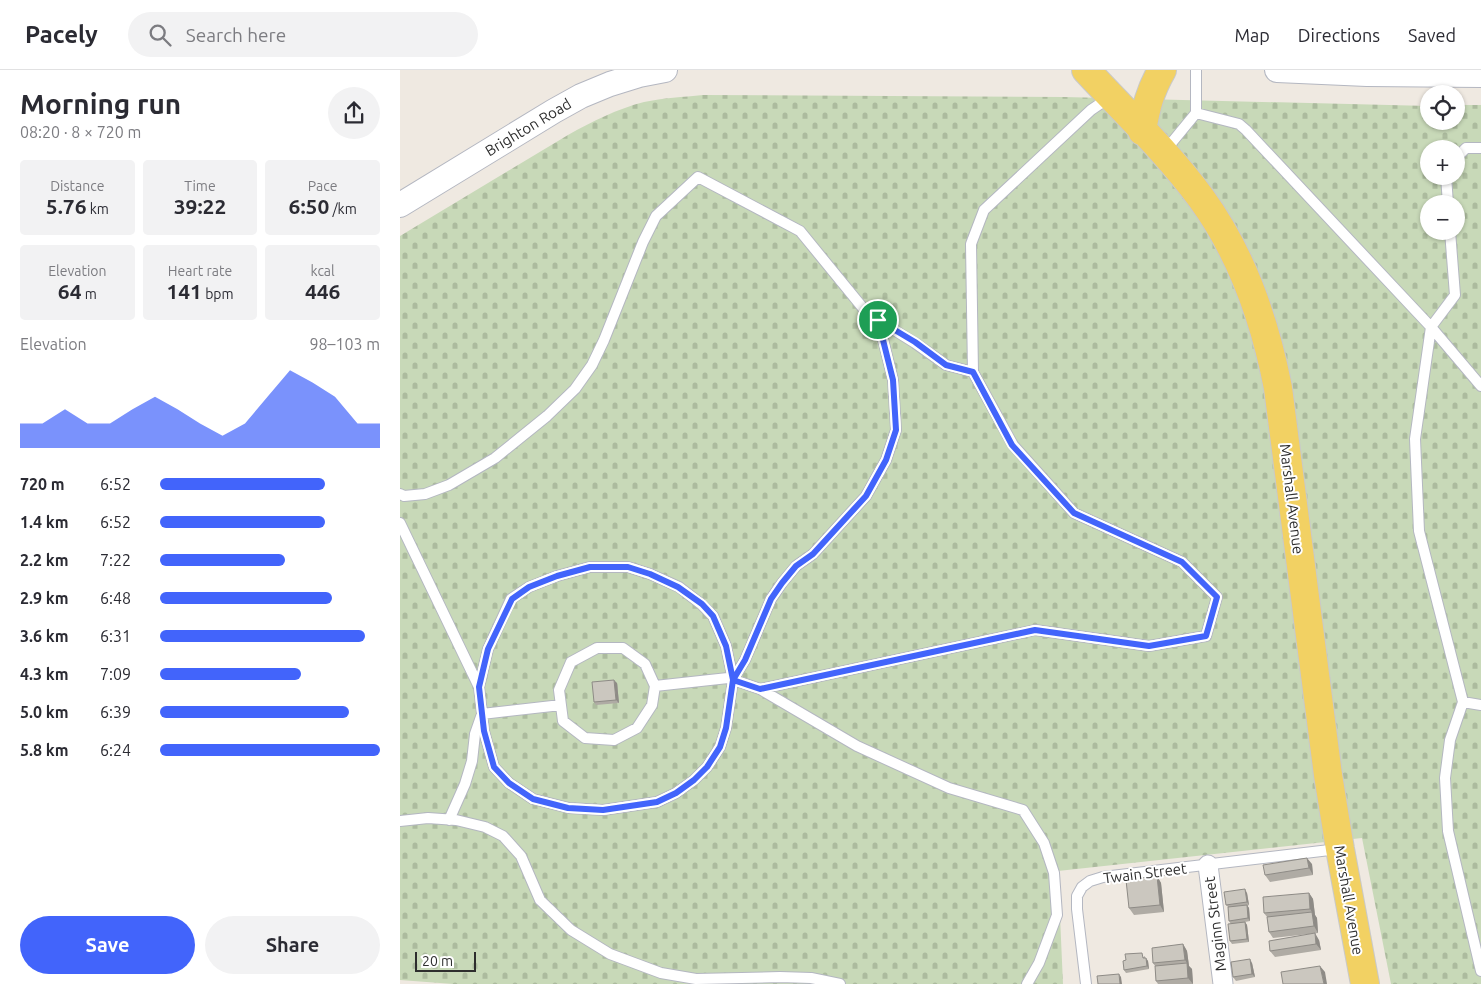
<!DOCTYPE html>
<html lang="en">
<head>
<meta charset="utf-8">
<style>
	body { margin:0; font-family:Ubuntu,sans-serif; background:#f2f2f3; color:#2b2b33; height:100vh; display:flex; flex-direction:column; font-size:19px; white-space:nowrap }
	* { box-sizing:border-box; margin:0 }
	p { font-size:16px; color:#7c7c81 }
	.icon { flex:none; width:28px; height:28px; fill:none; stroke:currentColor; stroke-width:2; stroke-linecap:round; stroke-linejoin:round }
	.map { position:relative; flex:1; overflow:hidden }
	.drawer { display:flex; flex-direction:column; background:#fff; width:400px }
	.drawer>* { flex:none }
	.controls { position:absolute; left:1020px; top:15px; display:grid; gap:10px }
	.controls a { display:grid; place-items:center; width:45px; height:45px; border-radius:50%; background:#fff; box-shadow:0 1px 4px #0004; font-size:25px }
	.scale { position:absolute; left:15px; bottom:12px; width:61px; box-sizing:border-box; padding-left:5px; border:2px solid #2e2e2e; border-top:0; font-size:14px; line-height:18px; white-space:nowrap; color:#2e2e2e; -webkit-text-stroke:4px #fff; paint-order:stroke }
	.pin { position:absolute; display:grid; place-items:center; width:42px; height:42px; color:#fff; margin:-21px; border:2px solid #fff; border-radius:50%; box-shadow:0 1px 5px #0007 }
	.round { display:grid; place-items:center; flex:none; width:52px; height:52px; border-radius:26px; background:#f2f2f3 }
	.head { display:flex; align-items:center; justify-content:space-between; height:85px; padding:0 20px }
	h1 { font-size:28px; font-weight:600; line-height:38px }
	.figures { display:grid; grid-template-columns:repeat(3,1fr); gap:8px; height:85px; padding:5px 20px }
	.figures div { display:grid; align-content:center; border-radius:5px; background:#f2f2f3; text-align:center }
	.figures b { font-size:21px; font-weight:600 }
	.figures small { font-size:14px; font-weight:400 }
	.figures p { font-size:14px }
	.chart { height:140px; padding:10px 20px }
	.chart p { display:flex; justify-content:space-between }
	.chart svg { width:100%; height:90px; margin-top:5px; fill:#4264fb; opacity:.7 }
	.button { display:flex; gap:10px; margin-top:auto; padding:10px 20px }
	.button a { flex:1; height:58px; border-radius:30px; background:#4264fb; color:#fff; font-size:20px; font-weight:600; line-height:58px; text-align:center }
	.button a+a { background:#f2f2f3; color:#2b2b33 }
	ul { padding:0 20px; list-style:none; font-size:16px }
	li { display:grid; grid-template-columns:80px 60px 1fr; align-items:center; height:38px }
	li i { height:12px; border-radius:6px; background:#4264fb }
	header { display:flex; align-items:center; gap:30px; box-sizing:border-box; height:70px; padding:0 25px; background:#fff; border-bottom:1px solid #e1e1e2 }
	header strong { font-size:24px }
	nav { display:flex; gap:28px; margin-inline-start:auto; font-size:18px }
	.search { width:350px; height:45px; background:#f2f2f3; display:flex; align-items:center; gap:12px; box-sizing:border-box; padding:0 18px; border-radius:28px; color:#7c7c81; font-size:19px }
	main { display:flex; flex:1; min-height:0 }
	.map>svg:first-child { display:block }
	.cemetery { fill:url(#cemetery-stones); fill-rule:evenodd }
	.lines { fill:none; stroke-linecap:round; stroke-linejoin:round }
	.service-casing { stroke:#b4b7c1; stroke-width:12 }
	.minor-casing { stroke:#b4b7c1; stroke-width:21 }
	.tertiary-casing { stroke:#b4b7c1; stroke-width:26 }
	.primary-casing { stroke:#c9c9c9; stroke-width:30 }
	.service { stroke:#fff; stroke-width:10 }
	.minor { stroke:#fff; stroke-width:19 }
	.tertiary { stroke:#fff; stroke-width:24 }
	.primary { stroke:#f2d163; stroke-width:28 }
	.wall { fill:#afaba4 }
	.shaded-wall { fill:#8e8b86 }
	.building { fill:#cbc7bf; stroke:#8e8b86 }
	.route-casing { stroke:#fff; stroke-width:10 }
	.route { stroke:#4264fb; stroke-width:6 }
	.labels { text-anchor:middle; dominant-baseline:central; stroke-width:4; stroke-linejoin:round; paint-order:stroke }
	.street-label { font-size:15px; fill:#2e2e2e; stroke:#fff }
</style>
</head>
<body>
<header>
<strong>Pacely</strong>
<div class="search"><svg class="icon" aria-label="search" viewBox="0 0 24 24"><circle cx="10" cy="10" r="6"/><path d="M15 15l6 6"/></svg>Search here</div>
<nav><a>Map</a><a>Directions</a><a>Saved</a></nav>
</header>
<main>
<section class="drawer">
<div class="head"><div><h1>Morning run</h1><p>08:20 · 8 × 720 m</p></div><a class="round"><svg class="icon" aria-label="share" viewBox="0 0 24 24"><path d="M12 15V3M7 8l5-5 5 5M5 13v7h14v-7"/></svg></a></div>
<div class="figures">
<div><p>Distance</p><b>5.76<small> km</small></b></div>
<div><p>Time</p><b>39:22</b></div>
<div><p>Pace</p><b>6:50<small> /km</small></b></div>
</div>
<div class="figures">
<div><p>Elevation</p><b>64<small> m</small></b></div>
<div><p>Heart rate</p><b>141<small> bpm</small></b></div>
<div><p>kcal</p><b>446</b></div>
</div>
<div class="chart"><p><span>Elevation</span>98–103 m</p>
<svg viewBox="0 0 160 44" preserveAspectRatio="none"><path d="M0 44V32L10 32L20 25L30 32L40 32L50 25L60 19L70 25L80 32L90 38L100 32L110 19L120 6L130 12L140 19L150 32L160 32V44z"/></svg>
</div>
<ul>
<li><b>720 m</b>6:52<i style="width:75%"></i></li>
<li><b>1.4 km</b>6:52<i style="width:75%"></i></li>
<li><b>2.2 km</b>7:22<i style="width:57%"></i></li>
<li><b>2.9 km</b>6:48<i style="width:78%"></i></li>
<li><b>3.6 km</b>6:31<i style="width:93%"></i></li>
<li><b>4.3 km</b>7:09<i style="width:64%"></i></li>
<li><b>5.0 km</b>6:39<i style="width:86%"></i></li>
<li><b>5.8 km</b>6:24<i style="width:100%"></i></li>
</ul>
<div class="button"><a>Save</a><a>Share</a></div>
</section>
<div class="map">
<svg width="1081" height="914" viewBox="0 0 1081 914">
	<defs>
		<pattern id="cemetery-stones" width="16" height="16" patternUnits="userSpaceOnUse" patternTransform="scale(1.25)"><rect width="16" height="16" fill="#c8d9b8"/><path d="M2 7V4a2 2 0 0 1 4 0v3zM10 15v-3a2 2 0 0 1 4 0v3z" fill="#acbb9e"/></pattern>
	</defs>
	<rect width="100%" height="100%" fill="#efe9e1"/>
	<!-- cemetery -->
	<path class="cemetery" d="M 303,25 L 664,27 L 1029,36 L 1029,51 L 1056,51 L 1056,35 L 1081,35 L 1081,914 L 991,914 L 962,768 L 658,801 L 663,914 L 53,914 L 0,910 L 0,166 L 168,65 C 193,51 217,39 244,32 C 263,28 283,27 303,25 ZM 1029,79 L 1056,79 L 1056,106 L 1029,106 ZM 1029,134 L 1056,134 L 1056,161 L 1029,161 Z"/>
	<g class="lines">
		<defs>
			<path id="service" d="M 796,43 L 839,54 L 846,60 L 1031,257 L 1081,316
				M 764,82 L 796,43 L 796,0
				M 1056,88 L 1066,78 L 1081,78
				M 1046,106 L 1048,134
				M 1050,161 L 1055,225 L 1031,257 L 1015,369 L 1019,461 L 1063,632 L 1081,635
				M 573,302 L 571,174 L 584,140 L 691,40 L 710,27
				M 0,424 L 4,426 L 25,424 L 49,415 L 95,388 L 147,346 L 175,319 L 192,295 L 204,270 L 243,172 L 256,146 L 298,107 L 400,161 L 467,243 L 515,273 L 546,295 L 573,302 L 613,375 L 674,443 L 782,492 L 817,527 L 806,566 L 749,576 L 635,560 L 360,619
				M 0,453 L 79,617
				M 190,497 L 228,497 L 250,504 L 279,517 L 301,534 L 313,546 L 326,576 L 333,610 L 326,658 L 320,677 L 307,697 L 294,710 L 276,723 L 257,732 L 203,740 L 169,738 L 133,729 L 109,713 L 94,697 L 84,661 L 79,617 L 88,579 L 111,529 L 129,517 L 157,506 Z
				M 333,610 L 345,590 L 371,529 L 382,513 L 396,496 L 413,484 L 466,426 L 486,390 L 496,360 L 493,310 L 478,249
				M 255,616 L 252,635 L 237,658 L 214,670 L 185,668 L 163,651 L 159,620 L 171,592 L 197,578 L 223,578 L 245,594 L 255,616 L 328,608 L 360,619 L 457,676 L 549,718 L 623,740 L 644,773 L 654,803 L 657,845 L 639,893 L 627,914
				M 1063,632 L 1050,670 L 1045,708 L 1048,761 L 1081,901
				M 49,750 L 65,714 L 72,691 L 75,664 L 82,644 L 161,635
				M 0,751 L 28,748 L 56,750 L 85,757 L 103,766 L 121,786 L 140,830 L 171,860 L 210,884 L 261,903 L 296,909 L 380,907 L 411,908 L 440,914
				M 686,914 L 677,839 L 677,826 L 682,817 L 690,811 L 703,807 L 938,779"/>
			<path id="minor" d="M 808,795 L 823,914"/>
			<path id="tertiary" d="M 877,0 L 967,4 L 1081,5
				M 0,135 L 154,41 L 181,26 L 210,14 L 239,5 L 265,0"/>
			<path id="primary" d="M 686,0 C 725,42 767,82 801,128 C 842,184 865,251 878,318 L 928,705 L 940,779 L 965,914
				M 742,61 C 746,37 750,21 762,0"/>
		</defs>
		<!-- service casing -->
		<use href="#service" class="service-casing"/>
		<!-- minor casing -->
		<use href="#minor" class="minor-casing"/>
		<!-- tertiary casing -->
		<use href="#tertiary" class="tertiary-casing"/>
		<!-- primary casing -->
		<use href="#primary" class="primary-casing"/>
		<!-- service -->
		<use href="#service" class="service"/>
		<!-- minor -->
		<use href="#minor" class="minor"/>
		<!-- tertiary -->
		<use href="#tertiary" class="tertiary"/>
		<!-- primary -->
		<use href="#primary" class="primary"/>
	</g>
	<!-- wall -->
	<path class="wall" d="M 217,613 L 219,633 L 196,635 L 194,632 Z
		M 912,794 L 913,805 L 870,812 L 865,805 Z
		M 757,806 L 761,813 L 764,842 L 734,845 L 729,838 Z
		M 847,823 L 849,835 L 847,836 L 849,838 L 850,851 L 845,852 L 847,855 L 849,872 L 832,874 L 830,871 L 831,854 L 829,851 L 828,837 L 826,835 Z
		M 909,823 L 913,829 L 915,845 L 917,848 L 918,863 L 873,868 L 869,862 L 867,847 L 864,843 Z
		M 919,870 L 921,880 L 875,887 L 870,881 Z
		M 783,874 L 787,881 L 789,896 L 792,899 L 793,914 L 758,914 L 756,911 L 755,896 L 753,893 Z
		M 745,886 L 745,888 L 748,891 L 749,899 L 726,903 L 724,900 Z
		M 852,893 L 855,907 L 836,911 L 833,907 Z"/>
	<!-- shaded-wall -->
	<path class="shaded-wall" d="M 214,610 L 217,613 L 219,633 L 216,630 Z
		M 907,788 L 912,794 L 913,805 L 909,798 Z
		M 757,806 L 761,813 L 764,842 L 760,835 Z
		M 845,819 L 847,823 L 849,835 L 847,832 Z
		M 909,823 L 913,829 L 915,845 L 917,848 L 918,863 L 914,856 L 912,842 L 910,839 Z
		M 847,835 L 849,838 L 850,851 L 848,848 Z
		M 845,852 L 847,855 L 849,872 L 847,869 Z
		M 915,863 L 919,870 L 921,880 L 916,874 Z
		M 783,874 L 787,881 L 789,896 L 792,899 L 793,914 L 788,908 L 787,893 L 785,890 Z
		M 746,888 L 748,891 L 749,899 L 747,896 Z
		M 850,889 L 852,893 L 855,907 L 852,904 Z
		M 920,896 L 925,902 L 927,914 L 924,914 Z
		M 719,904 L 721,907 L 722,914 L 720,914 Z"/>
	<!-- building -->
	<path class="building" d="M 214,610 L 216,630 L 194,632 L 192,612 Z
		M 907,788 L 909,798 L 865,805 L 863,795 Z
		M 757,806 L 760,835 L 729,838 L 726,810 Z
		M 845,819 L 847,832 L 826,835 L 824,822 Z
		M 909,823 L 910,839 L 864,843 L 863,827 Z
		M 847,835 L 848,848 L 829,851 L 828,837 Z
		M 912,842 L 914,856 L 869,862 L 867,847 Z
		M 845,852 L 847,869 L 830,871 L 828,854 Z
		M 915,863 L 916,874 L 870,881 L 869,871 Z
		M 783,874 L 785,890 L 753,893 L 752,878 Z
		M 742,883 L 743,888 L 746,888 L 747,896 L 724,900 L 723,891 L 726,890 L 725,884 Z
		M 850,889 L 852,904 L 833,907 L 831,892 Z
		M 787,893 L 788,908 L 756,911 L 755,896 Z
		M 920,896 L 924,914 L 883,914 L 881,902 Z
		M 719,904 L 720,914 L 698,914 L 697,906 Z"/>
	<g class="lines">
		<defs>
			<path id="route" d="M 478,250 L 493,310 L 496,360 L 486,390 L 466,426 L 413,484 L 396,496 L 382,513 L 371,529 L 345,590 L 333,610 L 326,576 L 313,546 L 302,534 L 278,517 L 250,504 L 228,497 L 190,497 L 157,506 L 129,517 L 112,529 L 88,579 L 79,617 L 84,661 L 94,697 L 109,713 L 133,729 L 168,738 L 203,740 L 257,732 L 276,723 L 294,710 L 307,697 L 320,677 L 326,658 L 333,610 L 360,619 L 635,560 L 749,576 L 806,566 L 817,527 L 782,492 L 674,443 L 612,375 L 573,302 L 546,295 L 515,272 L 478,250"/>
		</defs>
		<!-- route casing -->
		<use href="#route" class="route-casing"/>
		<!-- route -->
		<use href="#route" class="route"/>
	</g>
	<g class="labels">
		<!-- street labels -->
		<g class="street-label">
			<text transform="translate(128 57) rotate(-31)">Brighton Road</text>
			<text transform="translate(892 429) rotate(83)">Marshall Avenue</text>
			<text transform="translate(745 803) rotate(-7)">Twain Street</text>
			<text transform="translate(949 830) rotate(80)">Marshall Avenue</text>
			<text transform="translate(815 854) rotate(-97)">Maginn Street</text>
		</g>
	</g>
</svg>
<div class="controls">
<a><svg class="icon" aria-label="locate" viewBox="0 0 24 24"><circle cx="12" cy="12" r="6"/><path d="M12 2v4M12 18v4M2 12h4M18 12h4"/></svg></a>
<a>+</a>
<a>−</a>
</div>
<div class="scale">20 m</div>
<div class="pin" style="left:478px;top:250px;background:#1e9e55"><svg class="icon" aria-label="arrive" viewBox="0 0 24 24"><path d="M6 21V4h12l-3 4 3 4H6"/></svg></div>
</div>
</main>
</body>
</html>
